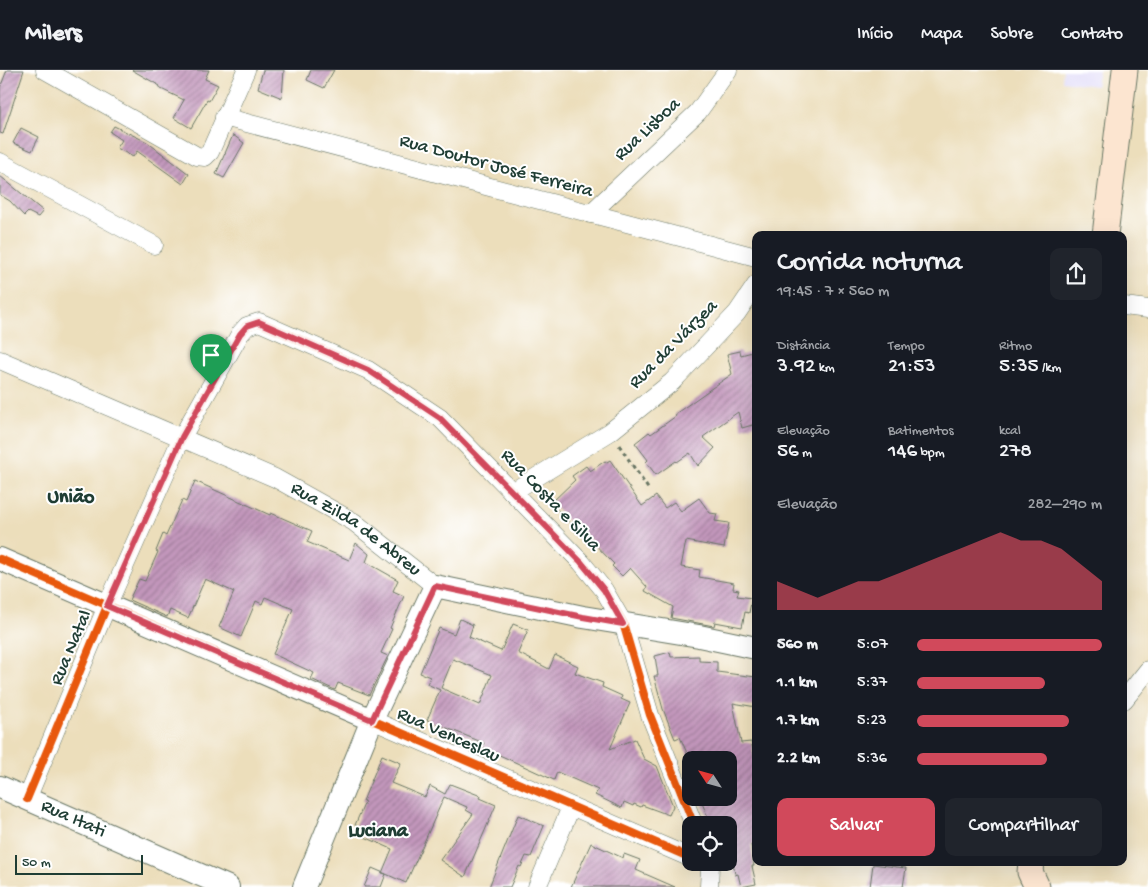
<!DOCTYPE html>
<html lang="pt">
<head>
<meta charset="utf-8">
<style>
	body { margin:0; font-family:"Gochi Hand",sans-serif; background:#20242c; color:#f1f3f6; height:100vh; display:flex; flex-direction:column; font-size:19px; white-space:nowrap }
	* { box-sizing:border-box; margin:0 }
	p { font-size:16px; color:#9ea1a6 }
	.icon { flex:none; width:28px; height:28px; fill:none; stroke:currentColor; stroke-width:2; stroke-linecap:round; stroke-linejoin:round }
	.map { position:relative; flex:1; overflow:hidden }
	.sheet { position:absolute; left:752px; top:161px; width:375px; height:635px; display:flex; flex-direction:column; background:#171b24; border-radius:10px; box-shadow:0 5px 20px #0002 }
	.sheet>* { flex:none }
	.needle { width:32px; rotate:306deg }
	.buttons { position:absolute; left:682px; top:681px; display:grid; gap:10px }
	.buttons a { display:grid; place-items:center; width:55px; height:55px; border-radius:10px; background:#171b24; box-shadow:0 5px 20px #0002; font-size:25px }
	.scale { position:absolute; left:15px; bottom:12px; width:128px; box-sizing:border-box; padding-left:5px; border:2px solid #1f3d34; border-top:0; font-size:14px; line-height:18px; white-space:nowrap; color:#1f3d34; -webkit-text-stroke:4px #fff; paint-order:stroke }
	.pin { position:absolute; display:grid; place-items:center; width:42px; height:42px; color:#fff; margin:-51px -21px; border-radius:50% 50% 50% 0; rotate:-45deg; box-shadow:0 0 5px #0007 }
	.pin .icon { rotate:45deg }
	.round { display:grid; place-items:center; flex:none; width:52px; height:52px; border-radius:10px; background:#20242c }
	.headline { display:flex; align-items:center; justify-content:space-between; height:85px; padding:0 25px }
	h1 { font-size:28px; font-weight:600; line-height:38px }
	.metrics { display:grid; grid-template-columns:repeat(3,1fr); gap:8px; height:85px; padding:5px 25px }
	.metrics div { display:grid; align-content:center }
	.metrics b { font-size:21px; font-weight:600 }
	.metrics small { font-size:14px; font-weight:400 }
	.metrics p { font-size:14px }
	.chart { height:140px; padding:10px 25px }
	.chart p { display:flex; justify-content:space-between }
	.chart svg { width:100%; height:90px; margin-top:5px; fill:#d1495b; opacity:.7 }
	.cta { display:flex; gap:10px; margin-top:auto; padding:10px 25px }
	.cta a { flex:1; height:58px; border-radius:10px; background:#d1495b; color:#fff; font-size:20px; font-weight:600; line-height:58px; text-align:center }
	.cta a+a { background:#20242c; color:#f1f3f6 }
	ul { padding:0 25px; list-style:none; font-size:16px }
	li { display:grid; grid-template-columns:80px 60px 1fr; align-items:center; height:38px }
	li i { height:12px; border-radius:6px; background:#d1495b }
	header { display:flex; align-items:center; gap:30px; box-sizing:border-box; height:70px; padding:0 25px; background:#171b24; border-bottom:1px solid #363941 }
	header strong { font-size:24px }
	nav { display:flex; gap:28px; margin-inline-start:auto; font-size:18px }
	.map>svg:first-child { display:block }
	.built { fill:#dbd6f7 }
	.building { fill:url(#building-hatch); fill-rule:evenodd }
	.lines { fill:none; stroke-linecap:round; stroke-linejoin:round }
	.minor-casing { stroke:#677563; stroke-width:19 }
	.tertiary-casing { stroke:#677563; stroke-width:24 }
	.secondary-casing { stroke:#677563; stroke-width:27 }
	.path { stroke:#677563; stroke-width:3; stroke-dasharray:4 4; stroke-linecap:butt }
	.minor { stroke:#fff; stroke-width:18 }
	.tertiary { stroke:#fff; stroke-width:22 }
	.secondary { stroke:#fce5d0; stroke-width:25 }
	.cycleway-casing { stroke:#fff; stroke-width:11 }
	.cycleway { stroke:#e8590c; stroke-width:8 }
	.route-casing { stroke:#fff; stroke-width:10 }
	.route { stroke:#d1495b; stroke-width:6 }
	.labels { text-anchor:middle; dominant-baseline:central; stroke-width:4; stroke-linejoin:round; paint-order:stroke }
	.street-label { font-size:19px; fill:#1f3d34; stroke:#fff }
	.neighbourhood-label { font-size:20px; font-weight:bold; fill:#1f3d34; stroke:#fff }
</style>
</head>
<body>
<header>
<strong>Milers</strong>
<nav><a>Início</a><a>Mapa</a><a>Sobre</a><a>Contato</a></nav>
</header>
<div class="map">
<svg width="1148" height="817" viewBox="0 0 1148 817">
	<defs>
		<pattern id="building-hatch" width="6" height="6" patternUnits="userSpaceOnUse" patternTransform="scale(1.25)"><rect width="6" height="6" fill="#c397bc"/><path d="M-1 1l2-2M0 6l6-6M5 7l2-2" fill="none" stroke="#9e7c9a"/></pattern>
	</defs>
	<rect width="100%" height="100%" fill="#fff"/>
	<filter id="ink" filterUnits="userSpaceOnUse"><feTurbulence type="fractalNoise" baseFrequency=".02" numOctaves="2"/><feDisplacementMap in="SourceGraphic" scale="10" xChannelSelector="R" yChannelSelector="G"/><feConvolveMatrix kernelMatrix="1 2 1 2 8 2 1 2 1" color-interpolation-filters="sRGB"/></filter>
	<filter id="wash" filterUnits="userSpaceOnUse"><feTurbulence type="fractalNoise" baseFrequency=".0096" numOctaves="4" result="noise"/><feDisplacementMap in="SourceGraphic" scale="20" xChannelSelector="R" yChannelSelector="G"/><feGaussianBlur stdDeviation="1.12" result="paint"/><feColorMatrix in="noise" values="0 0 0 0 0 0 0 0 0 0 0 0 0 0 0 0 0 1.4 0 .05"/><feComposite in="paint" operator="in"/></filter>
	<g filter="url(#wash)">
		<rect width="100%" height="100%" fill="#ecdebb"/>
		<!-- built -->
		<path class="built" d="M 1063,0 L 1099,0 L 1096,16 L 1062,11 Z"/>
		<g id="blocks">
			<!-- building -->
			<path class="building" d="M 7,0 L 24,0 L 3,64 L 0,63 L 0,18 Z
				M 132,0 L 209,0 L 205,9 L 218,15 L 209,31 L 207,30 L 191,58 L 174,48 L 184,30 L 159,18 L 160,16 Z
				M 263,0 L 284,0 L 282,28 L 258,18 Z
				M 311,0 L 334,0 L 324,18 L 307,10 Z
				M 114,56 L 147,72 L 189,104 L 183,114 L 137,81 L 133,87 L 117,78 L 122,70 L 110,62 Z
				M 21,58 L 39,67 L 32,81 L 13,73 Z
				M 233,65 L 244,73 L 224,108 L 216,104 Z
				M 0,106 L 43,141 L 38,147 L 28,142 L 24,146 L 10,131 L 0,125 Z
				M 740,281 L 741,285 L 756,281 L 756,354 L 742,358 L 738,342 L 703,367 L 715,378 L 698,396 L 690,383 L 677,392 L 676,391 L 656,405 L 646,392 L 648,390 L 635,373 L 649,362 L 651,364 L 676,346 L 675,344 L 732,304 L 727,284 Z
				M 610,390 L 642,436 L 656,426 L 665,438 L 674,432 L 681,441 L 699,428 L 710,443 L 717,444 L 715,451 L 729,453 L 724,478 L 686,471 L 681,497 L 700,500 L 699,507 L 734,513 L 733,519 L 739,520 L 737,526 L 752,528 L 749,543 L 745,542 L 742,557 L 715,552 L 714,556 L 671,548 L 673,537 L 645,521 L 647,517 L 630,498 L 622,506 L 612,496 L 614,494 L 574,453 L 572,455 L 551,433 L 575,410 L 572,406 L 586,396 L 590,401 L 605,391 L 607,392 Z
				M 195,411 L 270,445 L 271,443 L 312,461 L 307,472 L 349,490 L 356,473 L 369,484 L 366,492 L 398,510 L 393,521 L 404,526 L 390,558 L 392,559 L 381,583 L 388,586 L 369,625 L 338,613 L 335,620 L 311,609 L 314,603 L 273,584 L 293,539 L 265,527 L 262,534 L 256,531 L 241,567 L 219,557 L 234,522 L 205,509 L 188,548 L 170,540 L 167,547 L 129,530 L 139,509 L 145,511 L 158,482 L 156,481 L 163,464 L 166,466 L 182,430 L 186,432 Z
				M 460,549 L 473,555 L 469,567 L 501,581 L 513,554 L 528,560 L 518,583 L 549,599 L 555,585 L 578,596 L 575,603 L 603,613 L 602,617 L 622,626 L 621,629 L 630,633 L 610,679 L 635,669 L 644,689 L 657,696 L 673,736 L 669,745 L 642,735 L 641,737 L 634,734 L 633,736 L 624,732 L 622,738 L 595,725 L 598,720 L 557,702 L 554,710 L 482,677 L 484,673 L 427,650 L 440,620 L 427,614 L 430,607 L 420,603 L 439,558 L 454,564 ZM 453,589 L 492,605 L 480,635 L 441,618 Z
				M 670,582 L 671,587 L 699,586 L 699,591 L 717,592 L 717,602 L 756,607 L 756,637 L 733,633 L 741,673 L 751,672 L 756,694 L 756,773 L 751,775 L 754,796 L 752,796 L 756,814 L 741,817 L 738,804 L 735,805 L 732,785 L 729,786 L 729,755 L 711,755 L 700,728 L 729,728 L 729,690 L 690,690 L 680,667 L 675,669 L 663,639 L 654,606 L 658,606 L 655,586 Z
				M 382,685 L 401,693 L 391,713 L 425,727 L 430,716 L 445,724 L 450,714 L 481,726 L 480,728 L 496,735 L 465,807 L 440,790 L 473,744 L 466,740 L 467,737 L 444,727 L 406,813 L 386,804 L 381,817 L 364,817 L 372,798 L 386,804 L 382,803 L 392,779 L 358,764 L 361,758 L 355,755 L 365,732 L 363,731 Z
				M 518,745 L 544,756 L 531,787 L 526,786 L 521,797 L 519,796 L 510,817 L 489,817 Z
				M 591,773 L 623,788 L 624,784 L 640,790 L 636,800 L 675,817 L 571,817 Z
				M 873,794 L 906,798 L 903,817 L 870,817 Z"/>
		</g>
	</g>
	<g filter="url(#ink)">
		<use href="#blocks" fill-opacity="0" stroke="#677563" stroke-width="1"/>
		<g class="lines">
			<defs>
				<g id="minor">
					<path d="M 45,0 L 197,86 L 205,87 L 210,82 L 246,0"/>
					<path d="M 224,47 L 756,187"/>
					<path d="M 0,92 L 154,175"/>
					<path d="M 590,144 L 698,42 L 728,0"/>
					<path d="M 1124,236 L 1148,239"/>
					<path id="s1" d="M 0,290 L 275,408 L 354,452 L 435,516"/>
					<path d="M 512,422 L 610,362 L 672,312 L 737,243 L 756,215"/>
					<path d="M 1124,630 L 1148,600"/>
					<path d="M 372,650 L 691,788"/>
					<path d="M 27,729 L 107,536 L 182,367 L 240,264 L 247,256 L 259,252 L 368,300 L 440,348 L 581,492 L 604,520 L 623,553 L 650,645 L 694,755"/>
					<path d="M 537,817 L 571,737"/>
					<path d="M 709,817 L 710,796 L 709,792"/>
				</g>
				<g id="tertiary">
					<path d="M 0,489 L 372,650"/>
					<path id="s2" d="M 0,717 L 228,817"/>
					<path d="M 304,817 L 372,650 L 435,516 L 583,547 L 699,566 L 756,578"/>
				</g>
				<path id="secondary" d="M 1105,165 L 1125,0
					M 1031,792 L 1030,802 L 1037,817"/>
			</defs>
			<!-- minor casing -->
			<use href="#minor" class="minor-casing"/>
			<!-- tertiary casing -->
			<use href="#tertiary" class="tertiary-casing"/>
			<!-- secondary casing -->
			<use href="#secondary" class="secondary-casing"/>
			<!-- path -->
			<path class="path" d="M 619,375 L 649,420"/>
			<!-- minor -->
			<use href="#minor" class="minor"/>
			<!-- tertiary -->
			<use href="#tertiary" class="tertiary"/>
			<!-- secondary -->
			<use href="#secondary" class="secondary"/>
			<defs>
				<path id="cycleway" d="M 0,489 L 691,788
					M 27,729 L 107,536 L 182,367 L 240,264 L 247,256 L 259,252 L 368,300 L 440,348 L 581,492 L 604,520 L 623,553 L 650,645 L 694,755"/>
			</defs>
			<!-- cycleway casing -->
			<use href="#cycleway" class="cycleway-casing"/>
			<!-- cycleway -->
			<use href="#cycleway" class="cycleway"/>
		</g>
	</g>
	<g class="lines" filter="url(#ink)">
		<defs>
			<path id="route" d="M 259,252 L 368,300 L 440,348 L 581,492 L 604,520 L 623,554 L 583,547 L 435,516 L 372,650 L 107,536 L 182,367 L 240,264 L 247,256 Z"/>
		</defs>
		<!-- route casing -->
		<use href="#route" class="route-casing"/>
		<!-- route -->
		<use href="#route" class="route"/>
	</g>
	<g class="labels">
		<!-- street labels -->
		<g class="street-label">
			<text transform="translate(648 60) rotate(-43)">Rua Lisboa</text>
			<text transform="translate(496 97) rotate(15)">Rua Doutor José Ferreira</text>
			<text transform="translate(674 275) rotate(-45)">Rua da Várzea</text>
			<text transform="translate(550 431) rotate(46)">Rua Costa e Silva</text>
			<text stroke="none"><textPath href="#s1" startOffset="395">Rua Zilda de Abreu</textPath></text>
			<text transform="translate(72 578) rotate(-67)">Rua Natal</text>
			<text transform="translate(448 666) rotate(24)">Rua Venceslau</text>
			<text stroke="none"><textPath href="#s2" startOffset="80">Rua Itati</textPath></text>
		</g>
		<!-- neighbourhood labels -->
		<g class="neighbourhood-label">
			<text x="71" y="428">União</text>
			<text x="378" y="762">Luciana</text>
		</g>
	</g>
</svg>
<div class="buttons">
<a><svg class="needle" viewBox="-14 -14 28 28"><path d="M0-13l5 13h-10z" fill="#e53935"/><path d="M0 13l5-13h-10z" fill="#9ea1a6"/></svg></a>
<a><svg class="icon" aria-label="locate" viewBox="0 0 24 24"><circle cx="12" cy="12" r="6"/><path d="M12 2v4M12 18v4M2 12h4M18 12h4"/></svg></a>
</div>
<div class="scale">50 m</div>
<div class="pin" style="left:211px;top:315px;background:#1e9e55"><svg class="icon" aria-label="arrive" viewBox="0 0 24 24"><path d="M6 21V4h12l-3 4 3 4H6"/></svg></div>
<section class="sheet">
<div class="headline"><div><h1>Corrida noturna</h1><p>19:45 · 7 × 560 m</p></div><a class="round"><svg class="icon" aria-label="share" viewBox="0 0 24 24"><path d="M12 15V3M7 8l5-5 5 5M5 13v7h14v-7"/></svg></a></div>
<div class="metrics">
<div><p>Distância</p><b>3.92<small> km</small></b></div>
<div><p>Tempo</p><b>21:53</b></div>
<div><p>Ritmo</p><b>5:35<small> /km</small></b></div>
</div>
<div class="metrics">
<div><p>Elevação</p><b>56<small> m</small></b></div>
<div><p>Batimentos</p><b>146<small> bpm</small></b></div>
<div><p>kcal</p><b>278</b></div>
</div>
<div class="chart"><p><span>Elevação</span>282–290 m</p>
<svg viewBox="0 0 160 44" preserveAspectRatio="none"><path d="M0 44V30L10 34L20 38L30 34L40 30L50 30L60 26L70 22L80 18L90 14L100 10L110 6L120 10L130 10L140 14L150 22L160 30V44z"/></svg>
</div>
<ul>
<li><b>560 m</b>5:07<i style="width:100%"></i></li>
<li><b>1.1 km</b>5:37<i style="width:69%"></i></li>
<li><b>1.7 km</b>5:23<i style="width:82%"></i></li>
<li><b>2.2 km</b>5:36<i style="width:70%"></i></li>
</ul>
<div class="cta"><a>Salvar</a><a>Compartilhar</a></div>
</section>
</div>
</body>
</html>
